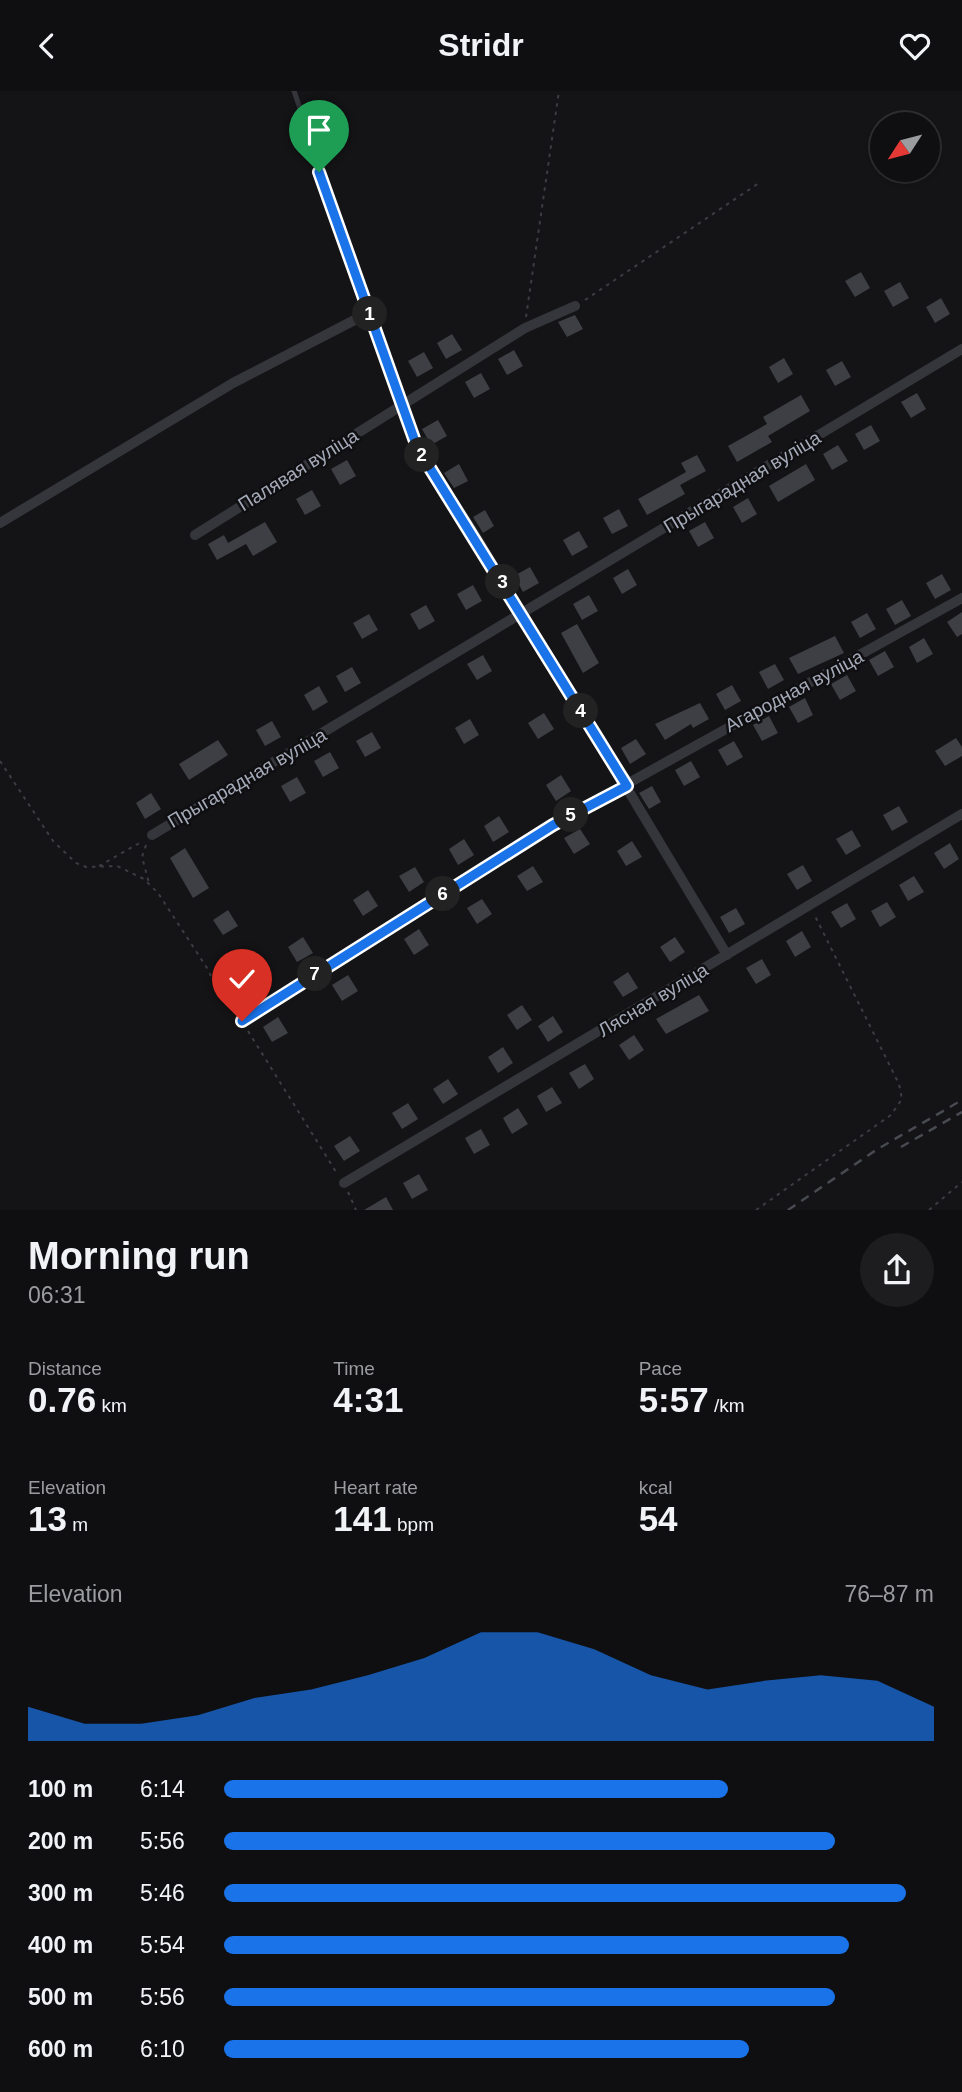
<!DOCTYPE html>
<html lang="en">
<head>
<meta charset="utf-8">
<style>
	body { margin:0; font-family:Arial,sans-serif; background:#1d1d1f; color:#f1f3f6; height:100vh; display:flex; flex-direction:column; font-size:26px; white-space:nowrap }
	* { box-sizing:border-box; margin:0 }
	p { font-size:23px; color:#9b9c9f }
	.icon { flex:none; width:38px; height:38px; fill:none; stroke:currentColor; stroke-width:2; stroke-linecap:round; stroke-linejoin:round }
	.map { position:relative; height:1119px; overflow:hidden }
	.sheet { display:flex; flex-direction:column; background:#0f0f11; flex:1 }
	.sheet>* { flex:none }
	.needle { width:46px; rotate:234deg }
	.buttons { position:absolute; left:870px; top:21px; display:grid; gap:14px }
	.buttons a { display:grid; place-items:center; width:70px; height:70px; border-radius:50%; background:#0f0f11; box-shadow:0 2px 5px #0004,0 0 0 2px #2f2f31; font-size:35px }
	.pin { position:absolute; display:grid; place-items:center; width:60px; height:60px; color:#fff; margin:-72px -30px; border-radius:50% 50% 50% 0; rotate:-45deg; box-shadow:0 0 7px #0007 }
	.pin .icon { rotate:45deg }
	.km { position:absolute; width:35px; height:35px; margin:-18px; border-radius:50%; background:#222; color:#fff; font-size:19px; line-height:35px; text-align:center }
	.round { display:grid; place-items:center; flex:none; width:74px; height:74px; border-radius:37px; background:#1d1d1f }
	.headline { display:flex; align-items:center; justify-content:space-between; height:119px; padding:0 28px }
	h1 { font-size:38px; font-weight:600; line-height:52px }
	.figures { display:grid; grid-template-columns:repeat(3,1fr); gap:10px; height:119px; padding:7px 28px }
	.figures div { display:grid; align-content:center }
	.figures b { font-size:35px; font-weight:600 }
	.figures small { font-size:19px; font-weight:400 }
	.figures p { font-size:19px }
	.chart { height:196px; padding:14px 28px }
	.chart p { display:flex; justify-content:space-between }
	.chart svg { width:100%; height:126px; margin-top:7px; fill:#1a73e8; opacity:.7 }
	ul { padding:0 28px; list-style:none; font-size:23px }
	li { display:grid; grid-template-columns:112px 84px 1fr; align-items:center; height:52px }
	li i { height:18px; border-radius:9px; background:#1a73e8 }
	header { display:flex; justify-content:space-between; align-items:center; height:91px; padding:0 28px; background:#0f0f11; font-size:32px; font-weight:600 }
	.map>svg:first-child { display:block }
	.building { fill:#3e3f44 }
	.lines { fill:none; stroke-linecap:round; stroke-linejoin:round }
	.path { stroke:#3b3d43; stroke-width:2; stroke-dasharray:3.5 5; stroke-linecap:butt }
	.service { stroke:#35363c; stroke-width:5 }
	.minor { stroke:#35363c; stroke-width:10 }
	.rail { stroke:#484a51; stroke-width:2.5; stroke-dasharray:9 7; stroke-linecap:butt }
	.route-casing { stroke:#fff; stroke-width:14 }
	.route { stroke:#1a73e8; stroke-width:9 }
	.labels { text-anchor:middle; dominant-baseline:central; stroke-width:5; stroke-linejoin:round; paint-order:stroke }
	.street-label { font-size:19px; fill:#a5aab8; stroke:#0f0f12 }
</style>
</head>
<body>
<header><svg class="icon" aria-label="back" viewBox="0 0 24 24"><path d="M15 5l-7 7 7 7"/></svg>Stridr<svg class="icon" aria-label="heart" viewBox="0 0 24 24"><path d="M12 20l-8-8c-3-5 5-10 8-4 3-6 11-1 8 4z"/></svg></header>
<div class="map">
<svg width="962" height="1119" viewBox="0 0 962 1119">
	<rect width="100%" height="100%" fill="#141417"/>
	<!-- building -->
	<path class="building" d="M 861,181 L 870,197 L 855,206 L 845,190 Z
		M 900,191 L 909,207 L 893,216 L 884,200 Z
		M 941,207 L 950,223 L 935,232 L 926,216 Z
		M 575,224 L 583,238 L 567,246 L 558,231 Z
		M 452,243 L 462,259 L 446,268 L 437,252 Z
		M 514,259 L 523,275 L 507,284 L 498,268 Z
		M 424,261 L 433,277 L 417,286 L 408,270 Z
		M 784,267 L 793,283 L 778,292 L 769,276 Z
		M 842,270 L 851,286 L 835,295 L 826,279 Z
		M 481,282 L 490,298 L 474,307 L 465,291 Z
		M 917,302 L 926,318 L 911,327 L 901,311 Z
		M 801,304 L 810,320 L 768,345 L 772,351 L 737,371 L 728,355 L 767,333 L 763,326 Z
		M 438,329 L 447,345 L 431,354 L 422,338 Z
		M 871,334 L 880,350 L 864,359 L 855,343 Z
		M 838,354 L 848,370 L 832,379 L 823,363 Z
		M 697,364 L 706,380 L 680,394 L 685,403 L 647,424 L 638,408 L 686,381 L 681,372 Z
		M 347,369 L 356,385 L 340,394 L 331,378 Z
		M 459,373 L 468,390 L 454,397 L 444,382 Z
		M 806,373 L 815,389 L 778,411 L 769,395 Z
		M 312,399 L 321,415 L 305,424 L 296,408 Z
		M 748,407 L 757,423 L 742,432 L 733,416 Z
		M 619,418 L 628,435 L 612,443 L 603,427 Z
		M 485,419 L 494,435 L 483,442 L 473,426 Z
		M 265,431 L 277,451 L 253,465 L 246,453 L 217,469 L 208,453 L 224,444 L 228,452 Z
		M 705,431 L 714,447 L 698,456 L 689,440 Z
		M 579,440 L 588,456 L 572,465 L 563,449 Z
		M 530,476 L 539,492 L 523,501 L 514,485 Z
		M 628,478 L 637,494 L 622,503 L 613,487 Z
		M 942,483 L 951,499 L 935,508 L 926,492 Z
		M 473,494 L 482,510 L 466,519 L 457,503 Z
		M 589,504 L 598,520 L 582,529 L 573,513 Z
		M 902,509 L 911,525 L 895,534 L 886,518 Z
		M 426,514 L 435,530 L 419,539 L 410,523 Z
		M 962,521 L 962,543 L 957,546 L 947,531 Z
		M 867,522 L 876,538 L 860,547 L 851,531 Z
		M 369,523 L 378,539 L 362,548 L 353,532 Z
		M 577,533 L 599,572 L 583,582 L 561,542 Z
		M 835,545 L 844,562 L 798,583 L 789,567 Z
		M 924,547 L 933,563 L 917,572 L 909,556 Z
		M 885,560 L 894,576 L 878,585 L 869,569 Z
		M 483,564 L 492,580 L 477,589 L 467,573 Z
		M 775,573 L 784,589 L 768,598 L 759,581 Z
		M 352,576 L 361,592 L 345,601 L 336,585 Z
		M 847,584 L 856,600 L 840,609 L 831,593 Z
		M 732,594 L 741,610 L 725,619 L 716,603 Z
		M 319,595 L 328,611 L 313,620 L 304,604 Z
		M 805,607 L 813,624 L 798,632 L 789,616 Z
		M 700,612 L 709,628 L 693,637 L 691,633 L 665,649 L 655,633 Z
		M 544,622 L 554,638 L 538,648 L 528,632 Z
		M 769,625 L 778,642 L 762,650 L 753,634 Z
		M 470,628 L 479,644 L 464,653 L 455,637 Z
		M 272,630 L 281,646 L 265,655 L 256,639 Z
		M 372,641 L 381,657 L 365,666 L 356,650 Z
		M 956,647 L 962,656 L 962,665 L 945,675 L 935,660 Z
		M 636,648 L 646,663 L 630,673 L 621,657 Z
		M 218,649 L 228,664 L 189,689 L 179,673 Z
		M 734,650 L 743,666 L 727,675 L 718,659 Z
		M 330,661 L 339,677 L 323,686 L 314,670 Z
		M 691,670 L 700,686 L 684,695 L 675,679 Z
		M 561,684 L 571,700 L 556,710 L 546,694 Z
		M 297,686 L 306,702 L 290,711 L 281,695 Z
		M 652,695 L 661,711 L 649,718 L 639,702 Z
		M 151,702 L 161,718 L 145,728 L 136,712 Z
		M 899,715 L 908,731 L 892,740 L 883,724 Z
		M 499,725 L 509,741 L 493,751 L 484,735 Z
		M 580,738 L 590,753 L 574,763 L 564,747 Z
		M 852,739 L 861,755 L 846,764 L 836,748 Z
		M 464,748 L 474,764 L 458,774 L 449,758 Z
		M 632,750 L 642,766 L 626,775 L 617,760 Z
		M 950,752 L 959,768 L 944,778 L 934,762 Z
		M 185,757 L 209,797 L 193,807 L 170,767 Z
		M 803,774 L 812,790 L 797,799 L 787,783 Z
		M 533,775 L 543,791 L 527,800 L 517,785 Z
		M 415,776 L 424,791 L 409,801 L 399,785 Z
		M 914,785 L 924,801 L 908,810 L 899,794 Z
		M 368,799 L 378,815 L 363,825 L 353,809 Z
		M 482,808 L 492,823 L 477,833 L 467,817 Z
		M 887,811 L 896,826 L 880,836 L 871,820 Z
		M 847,812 L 856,828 L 841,837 L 831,821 Z
		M 736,817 L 745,833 L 729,842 L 720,826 Z
		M 228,819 L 238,835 L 223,844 L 213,829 Z
		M 419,838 L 429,854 L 414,864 L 404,848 Z
		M 802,840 L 811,856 L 795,866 L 786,850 Z
		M 303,846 L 313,862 L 297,871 L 288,856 Z
		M 675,846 L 685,861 L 670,871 L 660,856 Z
		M 762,868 L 771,884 L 756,893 L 746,877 Z
		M 246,877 L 256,893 L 241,902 L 231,887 Z
		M 628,881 L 638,897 L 623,906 L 613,891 Z
		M 348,884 L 358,900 L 342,910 L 332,894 Z
		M 699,904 L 709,920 L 666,943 L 656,928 Z
		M 522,914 L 532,929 L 517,939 L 507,924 Z
		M 553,925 L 563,941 L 548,951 L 538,935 Z
		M 278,926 L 288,942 L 272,951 L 263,936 Z
		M 634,944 L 644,959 L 629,969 L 619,954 Z
		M 503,956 L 513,972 L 498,982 L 488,966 Z
		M 585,973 L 594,988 L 579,998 L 569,982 Z
		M 448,988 L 458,1003 L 443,1013 L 433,998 Z
		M 552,996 L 562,1012 L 546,1021 L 537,1005 Z
		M 408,1012 L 418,1028 L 402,1038 L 392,1022 Z
		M 518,1017 L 528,1033 L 512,1043 L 503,1027 Z
		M 481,1038 L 490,1054 L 474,1063 L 465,1047 Z
		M 350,1045 L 360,1060 L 344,1070 L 334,1055 Z
		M 419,1083 L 428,1099 L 412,1108 L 403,1092 Z
		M 386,1106 L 393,1119 L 364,1119 Z"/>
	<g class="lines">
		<!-- path -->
		<path class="path" d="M 585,209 L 759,92
			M 526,226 L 559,0
			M 0,670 L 53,750 L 76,772 L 86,776 L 117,775 L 144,788 L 158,802 L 207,877 L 218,900 L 235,922
			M 146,754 L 142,766 L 149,792
			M 99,775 L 143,750
			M 248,940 L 338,1084
			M 348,1101 L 356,1119
			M 756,1119 L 891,1024 L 902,1008 L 899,993 L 815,825
			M 929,1119 L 962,1091"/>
		<!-- service -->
		<path class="service" d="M 294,0 L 370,221"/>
		<!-- minor -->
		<path class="minor" d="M 0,432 L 233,292 L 370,221 L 417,356 L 472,439 L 727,864
			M 195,444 L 525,237 L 575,215
			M 152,744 L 962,258
			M 242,930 L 553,734 L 962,507
			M 344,1092 L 962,723"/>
		<!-- rail -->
		<path class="rail" d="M 901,1056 L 962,1021
			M 788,1119 L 876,1059 L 962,1009"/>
	</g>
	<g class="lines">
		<defs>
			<path id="route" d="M 242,930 L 553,734 L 627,695 L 417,356 L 319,81"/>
		</defs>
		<!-- route casing -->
		<use href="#route" class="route-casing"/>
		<!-- route -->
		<use href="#route" class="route"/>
	</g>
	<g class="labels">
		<!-- street labels -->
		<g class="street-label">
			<text transform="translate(298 379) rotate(-32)">Палявая вуліца</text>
			<text transform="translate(742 391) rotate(-31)">Прыгарадная вуліца</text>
			<text transform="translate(794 600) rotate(-28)">Агародная вуліца</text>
			<text transform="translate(247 687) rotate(-30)">Прыгарадная вуліца</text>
			<text transform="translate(653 909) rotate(-31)">Лясная вуліца</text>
		</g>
	</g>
</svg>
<div class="buttons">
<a><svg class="needle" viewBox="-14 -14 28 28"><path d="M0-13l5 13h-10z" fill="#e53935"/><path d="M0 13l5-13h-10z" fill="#9b9c9f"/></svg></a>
</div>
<div class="pin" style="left:319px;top:81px;background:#1e9e55"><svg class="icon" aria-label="arrive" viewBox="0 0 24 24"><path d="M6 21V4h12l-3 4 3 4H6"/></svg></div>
<div class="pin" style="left:242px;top:930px;background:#d93025"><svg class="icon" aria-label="check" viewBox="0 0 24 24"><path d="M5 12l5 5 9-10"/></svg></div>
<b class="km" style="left:370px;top:223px">1</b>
<b class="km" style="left:422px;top:364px">2</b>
<b class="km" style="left:503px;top:491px">3</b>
<b class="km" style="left:581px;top:620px">4</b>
<b class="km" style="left:571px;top:724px">5</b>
<b class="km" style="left:443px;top:803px">6</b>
<b class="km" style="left:315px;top:883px">7</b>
</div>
<section class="sheet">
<div class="headline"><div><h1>Morning run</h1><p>06:31</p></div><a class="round"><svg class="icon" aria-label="share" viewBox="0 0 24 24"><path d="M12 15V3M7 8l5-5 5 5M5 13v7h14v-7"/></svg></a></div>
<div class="figures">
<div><p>Distance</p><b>0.76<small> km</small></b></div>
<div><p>Time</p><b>4:31</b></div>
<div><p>Pace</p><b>5:57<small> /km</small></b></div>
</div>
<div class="figures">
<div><p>Elevation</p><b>13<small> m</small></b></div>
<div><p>Heart rate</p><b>141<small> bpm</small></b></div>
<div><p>kcal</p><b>54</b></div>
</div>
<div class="chart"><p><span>Elevation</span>76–87 m</p>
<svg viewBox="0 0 160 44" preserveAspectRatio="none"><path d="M0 44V32L10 38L20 38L30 35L40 29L50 26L60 21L70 15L80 6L90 6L100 12L110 21L120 26L130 23L140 21L150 23L160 32V44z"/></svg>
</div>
<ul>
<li><b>100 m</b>6:14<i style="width:71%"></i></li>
<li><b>200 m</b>5:56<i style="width:86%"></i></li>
<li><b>300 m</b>5:46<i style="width:96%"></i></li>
<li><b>400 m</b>5:54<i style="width:88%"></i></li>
<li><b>500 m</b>5:56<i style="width:86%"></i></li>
<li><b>600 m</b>6:10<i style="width:74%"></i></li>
</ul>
</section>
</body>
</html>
